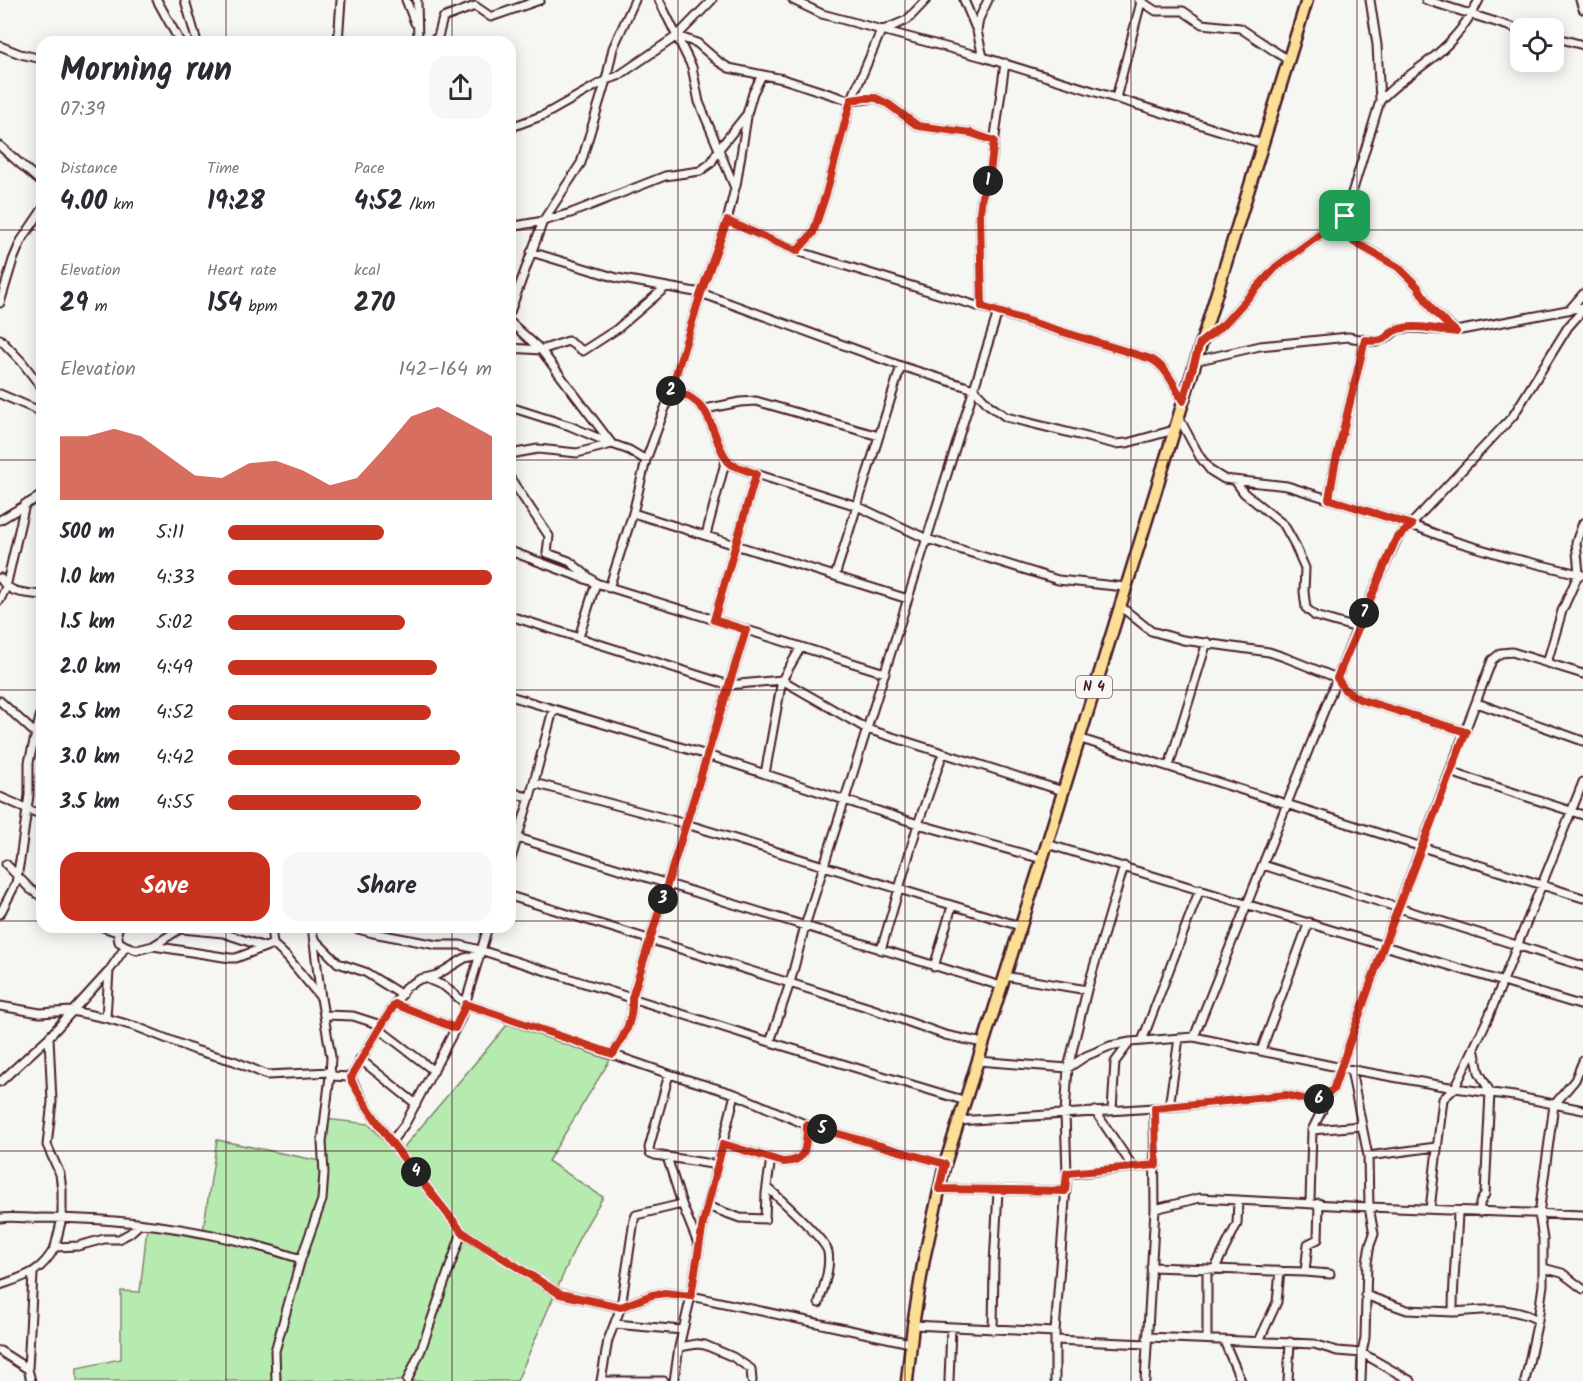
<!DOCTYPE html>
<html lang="en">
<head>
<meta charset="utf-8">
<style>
	body { margin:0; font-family:Kalam,sans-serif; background:#f7f7f7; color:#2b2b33; height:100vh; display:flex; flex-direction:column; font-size:22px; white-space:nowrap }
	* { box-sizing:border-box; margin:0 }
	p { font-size:20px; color:#7c7c81 }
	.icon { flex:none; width:33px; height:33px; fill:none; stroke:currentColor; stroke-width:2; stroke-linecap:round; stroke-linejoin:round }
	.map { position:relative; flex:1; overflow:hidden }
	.sheet { position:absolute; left:36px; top:36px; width:480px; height:897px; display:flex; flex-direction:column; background:#fff; border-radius:18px; box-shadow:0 3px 15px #0003 }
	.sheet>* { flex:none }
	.tools { position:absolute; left:1510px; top:18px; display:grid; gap:12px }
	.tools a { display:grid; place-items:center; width:54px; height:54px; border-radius:12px; background:#fff; box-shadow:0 3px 15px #0003; font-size:30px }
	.pin { position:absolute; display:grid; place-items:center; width:51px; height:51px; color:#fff; margin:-26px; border-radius:12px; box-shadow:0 3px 9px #0006 }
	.km { position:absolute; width:30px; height:30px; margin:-15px; border-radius:50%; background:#222; color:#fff; font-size:16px; line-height:30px; text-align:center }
	.round { display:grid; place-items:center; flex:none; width:63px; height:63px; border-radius:18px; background:#f7f7f7 }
	.summary { display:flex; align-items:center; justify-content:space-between; height:102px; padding:0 24px }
	h1 { font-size:33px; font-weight:700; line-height:45px }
	.figures { display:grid; grid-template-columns:repeat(3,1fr); gap:9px; height:102px; padding:6px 24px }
	.figures div { display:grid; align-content:center }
	.figures b { font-size:26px; font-weight:700 }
	.figures small { font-size:16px; font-weight:400 }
	.figures p { font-size:16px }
	.chart { height:168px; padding:12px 24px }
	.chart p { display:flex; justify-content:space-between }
	.chart svg { width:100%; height:108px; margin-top:6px; fill:#c8321e; opacity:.7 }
	.button { display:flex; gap:12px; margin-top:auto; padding:12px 24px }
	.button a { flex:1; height:69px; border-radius:18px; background:#c8321e; color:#fff; font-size:24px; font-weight:700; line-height:69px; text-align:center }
	.button a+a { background:#f7f7f7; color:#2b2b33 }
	ul { padding:0 24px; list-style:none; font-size:20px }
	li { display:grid; grid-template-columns:96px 72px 1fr; align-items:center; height:45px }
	li i { height:15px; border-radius:8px; background:#c8321e }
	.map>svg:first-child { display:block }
	.green { fill:#b5ebae; stroke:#80856c; stroke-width:1.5 }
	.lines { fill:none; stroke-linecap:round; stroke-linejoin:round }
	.street-casing { stroke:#4a1f2b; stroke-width:11 }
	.primary-casing { stroke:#4a1f2b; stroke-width:15 }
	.street { stroke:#f6f6f2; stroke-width:7 }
	.primary { stroke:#fbdf96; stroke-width:10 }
	.route-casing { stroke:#fff; stroke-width:12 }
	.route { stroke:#c8321e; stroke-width:8 }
	.grid { fill:none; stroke:#4a1f2b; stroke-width:1.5; stroke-opacity:0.55 }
	.labels { text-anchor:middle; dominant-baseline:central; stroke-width:6; stroke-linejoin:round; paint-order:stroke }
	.shield { fill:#f6f6f2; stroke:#7e6067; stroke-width:1.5 }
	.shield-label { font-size:14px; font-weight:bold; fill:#4a1f2b }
</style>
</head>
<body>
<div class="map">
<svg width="1583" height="1381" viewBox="0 0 1583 1381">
	<rect width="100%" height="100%" fill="#f6f6f2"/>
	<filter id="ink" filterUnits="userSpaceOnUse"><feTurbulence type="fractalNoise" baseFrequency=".0167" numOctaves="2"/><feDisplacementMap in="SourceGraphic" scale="12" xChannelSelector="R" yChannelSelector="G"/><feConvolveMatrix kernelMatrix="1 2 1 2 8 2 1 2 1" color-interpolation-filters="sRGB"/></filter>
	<g filter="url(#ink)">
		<!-- green -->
		<path class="green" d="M 508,1024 L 610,1060 L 548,1161 L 603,1197 L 580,1236 L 517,1381 L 77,1381 L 77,1368 L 121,1359 L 121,1291 L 140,1292 L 147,1228 L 202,1238 L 217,1140 L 320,1161 L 325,1119 L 369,1124 L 397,1155 Z"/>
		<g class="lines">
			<defs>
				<path id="street" d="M 157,0 L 180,42
					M 185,0 L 197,42
					M 406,0 L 415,23
					M 417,0 L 418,42
					M 793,0 L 822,14 L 983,57
					M 964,0 L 977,31 L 983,57 L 1263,144
					M 1139,0 L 1156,11 L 1183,11 L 1202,24 L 1240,28 L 1288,60
					M 1370,0 L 1377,45 L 1380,101
					M 1426,0 L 1521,30
					M 1580,0 L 1583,9
					M 977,31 L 979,19 L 988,0
					M 677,36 L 697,43 L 719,62 L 729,68 L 783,79 L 851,101 L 876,98 L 888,104 L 918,126 L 971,133 L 994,141
					M 1554,37 L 1583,45
					M 338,42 L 341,0
					M 430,42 L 438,37 L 443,18 L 475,6 L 491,17 L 540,0
					M 0,46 L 20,54 L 42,59
					M 1116,98 L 1141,2
					M 510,133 L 514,126 L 544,115 L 606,80 L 613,48 L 635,0
					M 0,146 L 42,183
					M 736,186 L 747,117
					M 727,221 L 797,251 L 1151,359 C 1167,367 1174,386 1183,401
					M 510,227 L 543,221 L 571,213 L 665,176 L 700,171 L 711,163 L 719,149 L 747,114 L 753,93 L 762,75
					M 797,251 L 813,233 L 826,194 L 851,101 L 881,31 L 907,20 L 926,0
					M 531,252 L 617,278 L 701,293 L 901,366 L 974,389 L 989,405 L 1006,417 L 1115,444 L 1127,443 L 1174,430
					M 0,303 L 13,260 L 21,241 L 42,210
					M 982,307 L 980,212 L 982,196 L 989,180 L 1005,63
					M 1570,309 L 1583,294
					M 510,312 L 543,221 L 581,163 L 606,80 L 618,76 L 677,36 L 712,0
					M 510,322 L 541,350 L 612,444
					M 1456,331 L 1433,311 L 1417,286 L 1398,267 L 1355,242 L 1347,231 L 1345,216 L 1380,101 C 1395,83 1417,71 1435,56 C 1453,41 1469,20 1479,0
					M 0,339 L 22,362 L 42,388
					M 1203,341 L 1224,324 L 1276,267 L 1345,216
					M 510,348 L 541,350 L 568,341 L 583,351 L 617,329 L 666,287
					M 1195,361 L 1260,346 L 1348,337 L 1377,342 L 1387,338 L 1398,329 L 1414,328 L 1456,331 L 1583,307
					M 0,394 L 42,412
					M 670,398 L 676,391 C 719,406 707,435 730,464 L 756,474 L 857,506 L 927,539 L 1058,580 L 1125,587
					M 510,407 L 570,426 L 612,444
					M 705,409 L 740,402 L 756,401 L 879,436
					M 1178,416 L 1200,457 L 1211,471 L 1224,479 L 1287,486 L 1412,525 L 1454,541 L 1508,557 L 1583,575
					M 510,454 L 538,449 L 577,453 L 612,444 L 629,450 L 646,460
					M 510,478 L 549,536 L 547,553 L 569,561 L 596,583 L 579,637
					M 1236,482 L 1244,493 L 1284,525 L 1293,541 L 1305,568 L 1304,592 L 1306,608 L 1315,616 L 1357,628
					M 1329,499 L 1335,464 L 1365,340
					M 633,513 L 908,599
					M 0,520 L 42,495
					M 706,535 L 726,459
					M 510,551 L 596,583 L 885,673
					M 835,576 L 901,366
					M 0,578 C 11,595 23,592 42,595
					M 609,588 L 633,513 L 646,460 L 668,400 L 701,293 L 727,221 L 735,188 L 699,102 L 692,67 L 659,0
					M 0,600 L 6,587 L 25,504
					M 1120,606 L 1151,631 L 1183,640 L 1269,652 L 1284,657 L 1337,678 L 1345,690 L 1359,699 L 1466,732
					M 510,616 L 729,685 L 782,680 L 867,729 L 1063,791
					M 714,620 L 756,474
					M 1547,663 L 1562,611 L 1579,573 L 1576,542 L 1583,523
					M 510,696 L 707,755 L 918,824 L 1042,859
					M 0,701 L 36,734 L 42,736
					M 1477,703 L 1583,741
					M 1078,738 L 1583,898
					M 1169,766 L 1207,642
					M 1450,772 L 1583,815
					M 765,774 L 782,680 L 801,647
					M 534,783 L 686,824 L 1020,926
					M 510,789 L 519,795 L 530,797
					M 0,797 L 42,815
					M 518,838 L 1001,986
					M 1047,844 L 1583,1006
					M 510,862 L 530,797 L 553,710
					M 6,864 L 30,889 L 42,897
					M 1263,865 L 1583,966
					M 510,896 L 870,1008 L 945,1035 L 983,1043
					M 0,914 L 16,883 L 20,860 L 29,795 L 29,762 L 42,709
					M 103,927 L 117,932
					M 119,927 L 117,932 L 119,942 L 126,946 L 137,950 L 153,946 L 230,958 L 236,958 L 273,944
					M 271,927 L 273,944 L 288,958 L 321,998
					M 312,927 L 321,998 L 331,1057 L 330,1076 L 351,1077 L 353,1082 L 364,1102 L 391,1142 L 462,1232 L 560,1294 L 621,1307 L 652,1295 L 665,1293 L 691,1296 L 910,1343
					M 351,927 L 373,933 L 437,945 L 460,945 L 480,950 L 770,1042 L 966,1101
					M 182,929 L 223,933 L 265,947
					M 315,940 L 338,963 L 365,972 L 402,995
					M 153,946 L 183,927
					M 881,950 L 918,824 L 943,753
					M 934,967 L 952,906
					M 1004,976 L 1087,990
					M 425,978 L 444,986 L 466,1004 L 669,1074 L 735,1094 L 807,1125 L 945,1164
					M 395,1004 L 455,1028
					M 0,1006 L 40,1013 L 72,1011 L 106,1018 L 137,1027 L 195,1050 L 234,1061 L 267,1075 L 331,1072
					M 325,1015 L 353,1016 L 381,1025
					M 106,1018 L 109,971
					M 379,1029 L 434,1071
					M 49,1037 L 52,1102 L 47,1145 L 60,1174 L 62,1190 L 62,1218 L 55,1247
					M 1194,1037 L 1357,628 L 1397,539 L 1513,416 L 1568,327 L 1583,310
					M 1142,1041 L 1200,889
					M 770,1042 L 790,983 L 805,926 L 998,312
					M 1474,1048 L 1479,1072 L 1490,1092 L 1485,1194 L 1480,1203 L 1480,1212
					M 1261,1051 L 1309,922
					M 613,1054 C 625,1034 633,1022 632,998 L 746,630
					M 360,1059 L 416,1104
					M 978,1061 L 1068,1068 L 1086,1056 L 1110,1046 L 1130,1042 L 1194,1037 L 1342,1068 L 1455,1088 L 1514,1096 L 1583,1110
					M 1351,1070 L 1368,1156 L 1369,1207 L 1374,1234 L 1370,1245 L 1367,1263 L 1365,1338 L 1362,1353 L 1361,1381
					M 669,1074 L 649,1148 L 650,1153 L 655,1155 L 718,1165
					M 351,1077 L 379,1029 L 406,987 L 420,979 L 437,975 L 465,958 L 479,955
					M 0,1082 L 49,1037 L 109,971 L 126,946
					M 1169,1107 L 1179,1038
					M 1112,1110 L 1115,1062 L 1130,1042
					M 1095,1111 L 1133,1167
					M 958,1121 L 1169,1107 L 1286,1095 L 1312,1101 L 1321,1098
					M 1312,1130 L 1362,1126
					M 391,1142 L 405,1124 L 461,1018 L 488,927
					M 723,1144 L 783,1162 C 808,1162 806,1145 807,1125
					M 1368,1156 L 1436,1147
					M 1067,1174 L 1156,1165
					M 767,1187 C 779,1198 825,1239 828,1252 C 831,1269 823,1288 819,1303
					M 939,1189 L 1065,1191
					M 1310,1202 L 1312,1130 L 1322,1110 L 1321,1098 L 1333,1090 L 1384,945 L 1492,660 L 1501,653 L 1512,652 L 1583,674
					M 1319,1203 L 1318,1239 L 1308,1244 L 1305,1272 L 1330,1274
					M 682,1204 L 699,1246
					M 707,1206 L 740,1218 L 765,1219 L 766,1193 L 771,1158
					M 1155,1209 L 1200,1198 L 1369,1207 L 1583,1215
					M 1430,1209 L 1443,1099 L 1455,1088 L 1489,1016 L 1583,782
					M 0,1218 C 13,1216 28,1219 42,1218 C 129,1218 218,1231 301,1259
					M 1151,1267 L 1305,1272
					M 1543,1268 L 1562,1273 L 1583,1289
					M 1214,1270 L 1237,1224 L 1238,1200
					M 0,1285 C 26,1276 41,1273 55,1247 L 78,1246 L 104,1239 L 119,1239 L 130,1233 L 140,1224
					M 1365,1295 L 1407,1310 L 1453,1312 C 1453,1278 1457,1245 1458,1211
					M 1453,1312 C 1485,1310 1509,1305 1538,1320
					M 615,1324 L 682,1330
					M 913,1325 L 1055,1332
					M 993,1330 L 994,1264 L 998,1191
					M 1147,1337 L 1314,1344 L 1337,1351 L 1362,1353 L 1411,1381
					M 1207,1339 L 1207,1270
					M 1055,1340 L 1147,1344
					M 1224,1341 L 1241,1381
					M 1259,1341 L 1277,1302 L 1280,1271
					M 679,1347 L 697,1344 L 705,1345 L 733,1357 L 751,1369 L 752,1381
					M 0,1351 L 28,1369
					M 31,1381 L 28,1369 L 33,1274
					M 276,1381 L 275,1351 L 301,1259 L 322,1200 L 324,1173 L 322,1142 L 330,1076
					M 407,1381 L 421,1350 L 462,1232
					M 601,1381 L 608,1340 L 621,1307 L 634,1220 L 636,1215 L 682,1204 L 667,1157
					M 602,1381 L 664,1381
					M 674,1381 L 679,1347 L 691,1296 L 703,1223 L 735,1094
					M 949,1381 L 951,1327
					M 1055,1381 L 1055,1332 L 1067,1174 L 1065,1113 L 1068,1068 L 1087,990 L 1124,866
					M 1145,1381 L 1155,1209 L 1154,1108
					M 1288,1381 L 1290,1342
					M 1525,1381 L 1538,1320 L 1543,1285 L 1543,1239 L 1539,1214 L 1554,1105 L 1575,1080 L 1583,1061"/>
				<path id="primary" d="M 907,1381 L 913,1325 L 924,1259 L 945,1164 L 1047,844 L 1307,0"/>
			</defs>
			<!-- street casing -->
			<use href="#street" class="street-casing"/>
			<!-- primary casing -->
			<use href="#primary" class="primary-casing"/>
			<!-- street -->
			<use href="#street" class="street"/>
			<!-- primary -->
			<use href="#primary" class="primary"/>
		</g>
	</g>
	<g class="lines" filter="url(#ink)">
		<defs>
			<path id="route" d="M 865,98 L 876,98 L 888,104 L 918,126 L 971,133 L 994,141 L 989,180 L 982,196 L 980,212 L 982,307 L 1151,359 C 1167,367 1174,386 1183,401 L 1200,343 L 1224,324 L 1276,267 L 1345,216 L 1347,231 L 1354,242 L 1398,267 L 1417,286 L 1433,311 L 1456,332 C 1439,330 1416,324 1399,329 C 1384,333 1390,344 1365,340 L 1335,464 L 1329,499 L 1412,525 L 1396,539 L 1337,678 L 1345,690 L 1359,699 L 1466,732 L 1384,945 L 1333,1090 L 1312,1101 L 1286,1095 L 1155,1108 L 1156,1165 L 1067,1173 L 1065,1191 L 939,1189 L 945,1164 L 807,1125 C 806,1145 808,1162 783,1162 L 723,1144 L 703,1223 L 691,1296 L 665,1293 L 652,1295 L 621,1307 L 560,1294 L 462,1232 L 391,1142 L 364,1102 L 352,1082 L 351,1077 L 379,1029 L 395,1004 L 455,1028 L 466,1004 L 613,1054 C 625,1034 633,1022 632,998 L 746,630 L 714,620 L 756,474 L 730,464 C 707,435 719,406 676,391 L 668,400 L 701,293 L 727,221 L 797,251 L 813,233 L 826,194 L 851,100 Z"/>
		</defs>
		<!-- route casing -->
		<use href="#route" class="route-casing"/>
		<!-- route -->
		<use href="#route" class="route"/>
	</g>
	<!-- grid -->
	<path class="grid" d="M 226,0 L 226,42M 452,0 L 452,42M 678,0 L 678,1381M 905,0 L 905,1381M 1131,0 L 1131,1381M 1357,0 L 1357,1381M 0,230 L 42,230M 510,230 L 1583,230M 0,460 L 42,460M 510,460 L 1583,460M 0,690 L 42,690M 510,690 L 1583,690M 0,921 L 42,921M 510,921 L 1583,921M 226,927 L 226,1381M 452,927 L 452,1381M 0,1151 L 1583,1151"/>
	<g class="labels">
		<!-- shield labels -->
		<rect class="shield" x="1076" y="676" width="36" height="22" rx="4.5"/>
		<g class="shield-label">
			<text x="1094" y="687">N 4</text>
		</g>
	</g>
</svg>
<div class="tools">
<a><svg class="icon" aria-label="locate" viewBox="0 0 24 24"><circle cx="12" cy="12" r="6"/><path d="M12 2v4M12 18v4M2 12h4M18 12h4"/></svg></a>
</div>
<div class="pin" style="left:1345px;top:216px;background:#1e9e55"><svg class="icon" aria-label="arrive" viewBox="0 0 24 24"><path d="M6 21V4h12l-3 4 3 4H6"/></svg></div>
<b class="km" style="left:988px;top:181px">1</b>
<b class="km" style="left:671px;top:391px">2</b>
<b class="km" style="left:663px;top:899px">3</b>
<b class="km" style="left:416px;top:1172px">4</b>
<b class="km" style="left:822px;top:1129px">5</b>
<b class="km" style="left:1319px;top:1099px">6</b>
<b class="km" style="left:1364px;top:613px">7</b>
<section class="sheet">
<div class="summary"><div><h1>Morning run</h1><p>07:39</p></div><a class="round"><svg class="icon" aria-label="share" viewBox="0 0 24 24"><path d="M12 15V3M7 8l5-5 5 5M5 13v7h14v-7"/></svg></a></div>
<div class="figures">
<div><p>Distance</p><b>4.00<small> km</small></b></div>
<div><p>Time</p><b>19:28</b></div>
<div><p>Pace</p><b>4:52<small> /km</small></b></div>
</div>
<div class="figures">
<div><p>Elevation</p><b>29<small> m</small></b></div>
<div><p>Heart rate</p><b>154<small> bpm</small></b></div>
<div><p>kcal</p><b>270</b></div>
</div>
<div class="chart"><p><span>Elevation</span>142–164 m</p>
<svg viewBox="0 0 160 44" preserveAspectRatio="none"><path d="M0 44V18L10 18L20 15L30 18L40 26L50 34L60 35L70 29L80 28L90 32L100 38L110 35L120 23L130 10L140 6L150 12L160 18V44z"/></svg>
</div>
<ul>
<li><b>500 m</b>5:11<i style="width:59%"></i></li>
<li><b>1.0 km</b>4:33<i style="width:100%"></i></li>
<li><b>1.5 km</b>5:02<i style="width:67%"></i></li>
<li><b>2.0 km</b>4:49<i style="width:79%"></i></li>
<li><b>2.5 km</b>4:52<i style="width:77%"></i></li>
<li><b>3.0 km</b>4:42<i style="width:88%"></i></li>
<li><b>3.5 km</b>4:55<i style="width:73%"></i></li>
</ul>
<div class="button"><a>Save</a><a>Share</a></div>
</section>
</div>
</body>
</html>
